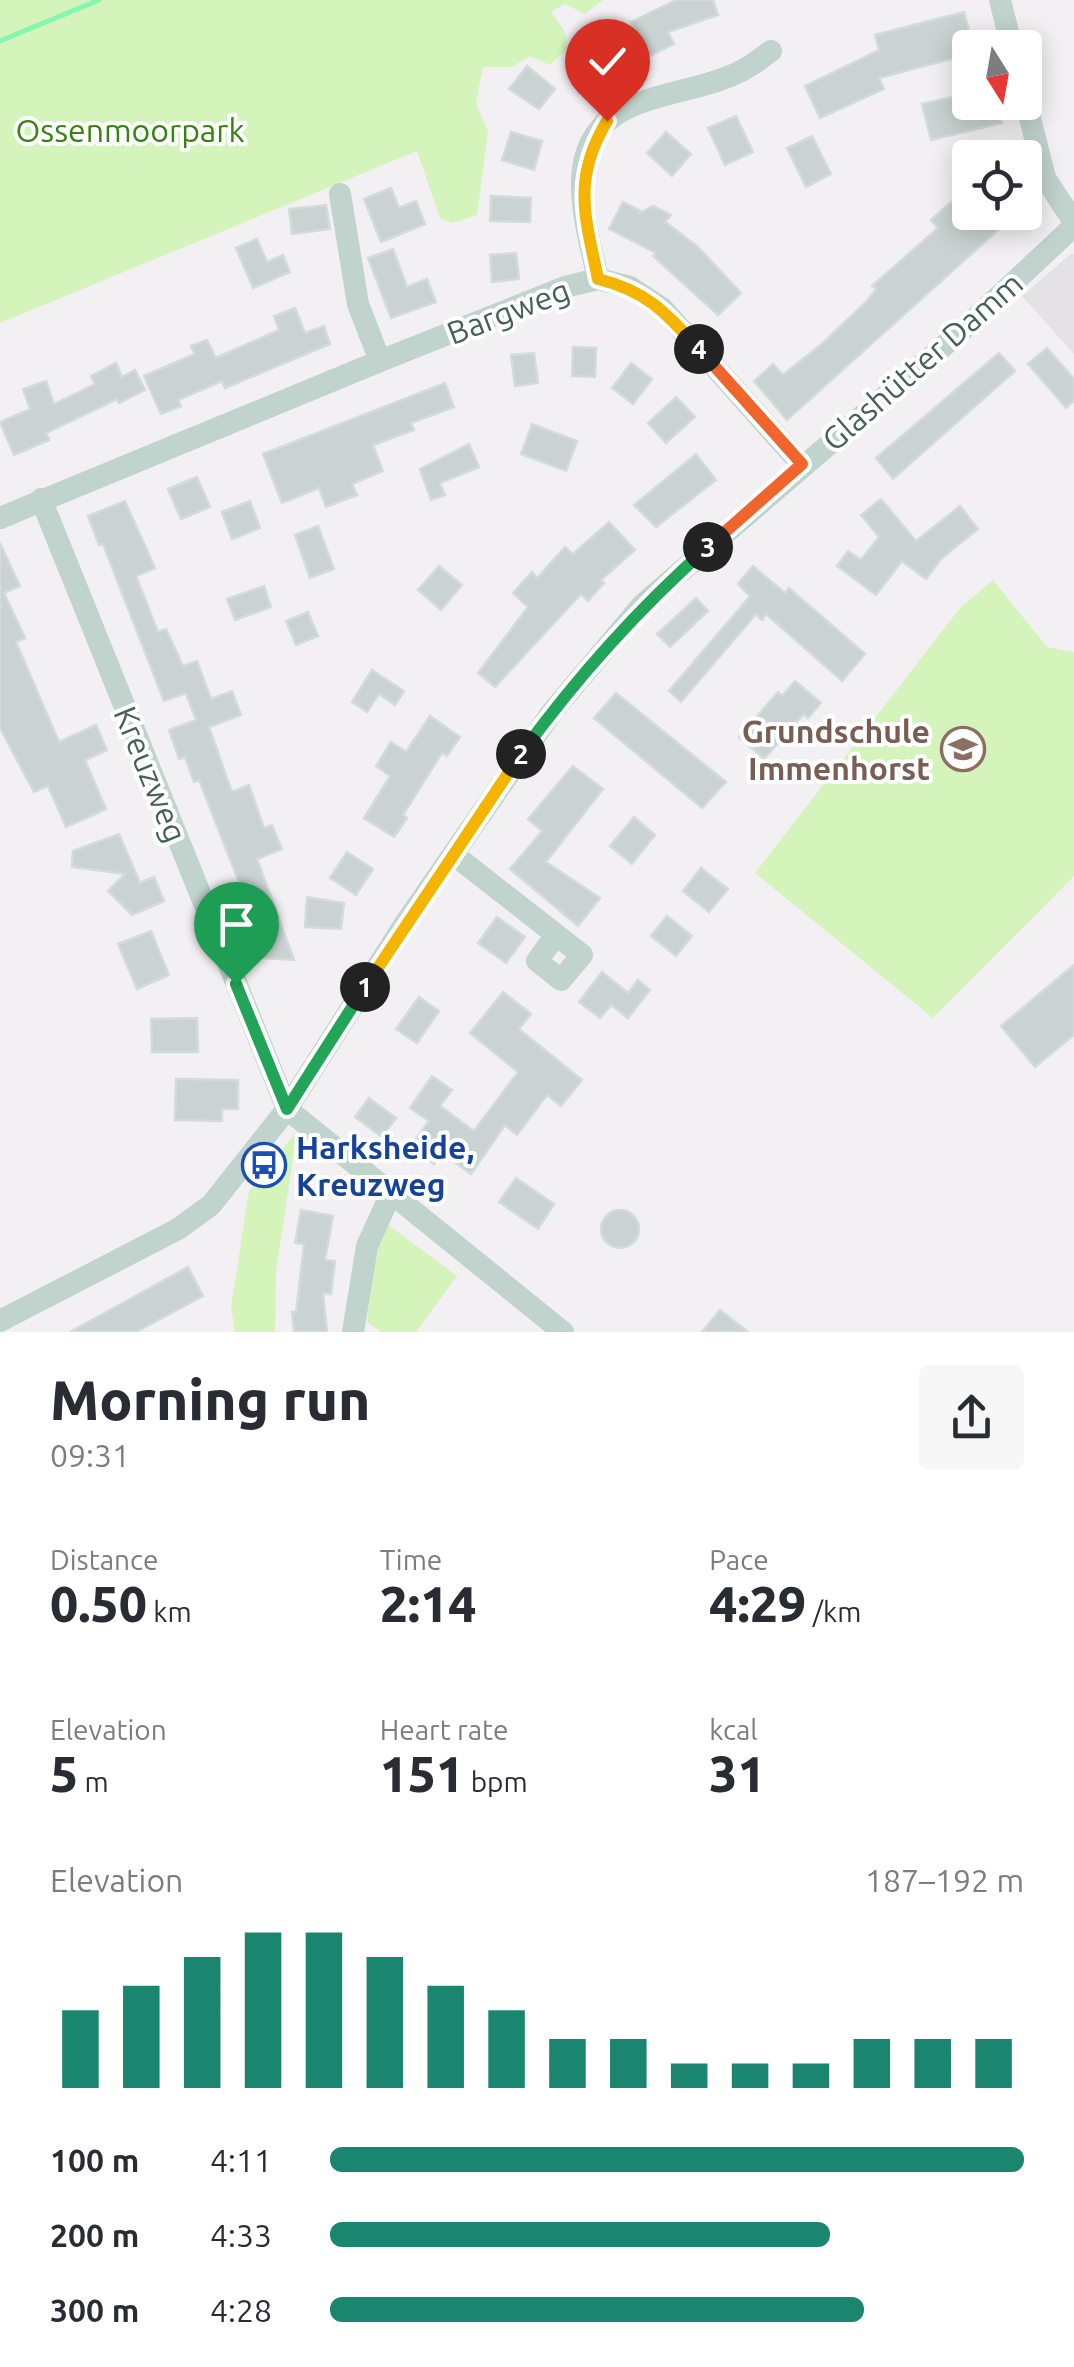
<!DOCTYPE html>
<html lang="en">
<head>
<meta charset="utf-8">
<style>
	body { margin:0; font-family:Ubuntu,sans-serif; background:#f7f7f7; color:#2b2b33; height:100vh; display:flex; flex-direction:column; font-size:38px; white-space:nowrap }
	* { box-sizing:border-box; margin:0 }
	p { font-size:32px; color:#7c7c81 }
	.icon { flex:none; width:55px; height:55px; fill:none; stroke:currentColor; stroke-width:2; stroke-linecap:round; stroke-linejoin:round }
	.map { position:relative; height:1332px; overflow:hidden }
	.panel { display:flex; flex-direction:column; background:#fff; flex:1 }
	.panel>* { flex:none }
	.needle { width:65px; rotate:169deg }
	.buttons { position:absolute; left:952px; top:30px; display:grid; gap:20px }
	.buttons a { display:grid; place-items:center; width:90px; height:90px; border-radius:10px; background:#fff; box-shadow:0 5px 25px #0003; font-size:50px }
	.pin { position:absolute; display:grid; place-items:center; width:85px; height:85px; color:#fff; margin:-102px -42px; border-radius:50% 50% 50% 0; rotate:-45deg; box-shadow:0 0 10px #0007 }
	.pin .icon { rotate:45deg }
	.km { position:absolute; width:50px; height:50px; margin:-25px; border-radius:50%; background:#222; color:#fff; font-size:28px; line-height:50px; text-align:center }
	.round { display:grid; place-items:center; flex:none; width:105px; height:105px; border-radius:10px; background:#f7f7f7 }
	.head { display:flex; align-items:center; justify-content:space-between; height:170px; padding:0 50px }
	h1 { font-size:55px; font-weight:800; line-height:75px }
	.stats { display:grid; grid-template-columns:repeat(3,1fr); gap:15px; height:170px; padding:10px 50px }
	.stats div { display:grid; align-content:center }
	.stats b { font-size:50px; font-weight:800 }
	.stats small { font-size:28px; font-weight:400 }
	.stats p { font-size:28px }
	.chart { height:280px; padding:20px 50px }
	.chart p { display:flex; justify-content:space-between }
	.chart svg { width:100%; height:180px; margin-top:10px; stroke:#1b866f; stroke-width:6 }
	ul { padding:0 50px; list-style:none; font-size:32px }
	li { display:grid; grid-template-columns:160px 120px 1fr; align-items:center; height:75px }
	li i { height:25px; border-radius:12px; background:#1b866f }
	.map>svg:first-child { display:block }
	.education { fill:#e4e2e4 }
	.green { fill:#d4f4bb }
	.lines { fill:none; stroke-linecap:round; stroke-linejoin:round }
	.stream { stroke:#85f5b0; stroke-width:5 }
	.building { fill:#cad3d1; stroke:#d4dcdb; stroke-width:2.5 }
	.minor { stroke:#c0d3cd; stroke-width:22 }
	.split-1-casing { stroke:#fff; stroke-width:20 }
	.split-2-casing { stroke:#fff; stroke-width:20 }
	.split-3-casing { stroke:#fff; stroke-width:20 }
	.split-4-casing { stroke:#fff; stroke-width:20 }
	.split-5-casing { stroke:#fff; stroke-width:20 }
	.split-1 { stroke:#22a559; stroke-width:12 }
	.split-2 { stroke:#f5b400; stroke-width:12 }
	.split-3 { stroke:#22a559; stroke-width:12 }
	.split-4 { stroke:#f0652b; stroke-width:12 }
	.split-5 { stroke:#f5b400; stroke-width:12 }
	.labels { text-anchor:middle; dominant-baseline:central; stroke-width:8; stroke-linejoin:round; paint-order:stroke }
	.park-label { font-size:32px; fill:#34840e; stroke:#fff }
	.street-label { font-size:32px; fill:#466057; stroke:#fff }
	.education-label { font-size:32px; font-weight:bold; fill:#785e54; stroke:#fff; text-anchor:end }
	.transit-label { font-size:32px; font-weight:bold; fill:#164399; stroke:#fff; text-anchor:start }
</style>
</head>
<body>
<div class="map">
<svg width="1074" height="1332" viewBox="0 0 1074 1332">
	<rect width="100%" height="100%" fill="#f3f0f3"/>
	<!-- education -->
	<path class="education" d="M 1072,253 L 1074,255 L 1074,354 L 1022,296 Z"/>
	<!-- green -->
	<path class="green" d="M 0,0 L 603,0 L 585,14 L 565,4 L 551,12 L 564,30 L 568,48 L 550,65 L 530,56 L 512,67 L 483,67 L 476,103 L 488,132 L 477,215 L 453,223 L 440,218 L 417,151 L 0,323 Z
		M 993,580 L 1047,647 L 1074,652 L 1074,876 L 933,1018 L 755,873 L 960,608 Z
		M 297,1131 L 276,1272 L 275,1332 L 235,1332 L 231,1307 L 249,1191 Z
		M 387,1224 L 457,1276 L 416,1332 L 381,1332 L 367,1322 L 374,1259 Z"/>
	<g class="lines">
		<!-- stream -->
		<path class="stream" d="M 0,41 L 99,0"/>
	</g>
	<!-- building -->
	<path class="building" d="M 676,0 L 713,0 L 718,15 L 668,32 L 674,44 L 648,57 L 631,22 Z
		M 964,12 L 974,48 L 970,54 L 879,78 L 884,89 L 820,118 L 805,86 L 879,50 L 875,35 Z
		M 603,45 L 629,71 L 611,89 L 585,62 Z
		M 527,66 L 555,89 L 539,109 L 509,89 Z
		M 970,93 L 970,102 L 997,102 L 1002,123 L 931,140 L 922,104 Z
		M 736,116 L 753,152 L 725,165 L 708,128 Z
		M 511,132 L 542,141 L 534,170 L 502,160 Z
		M 666,132 L 691,154 L 672,176 L 647,153 Z
		M 812,136 L 831,174 L 806,187 L 787,148 Z
		M 391,188 L 399,208 L 416,201 L 425,224 L 381,242 L 364,199 Z
		M 491,196 L 531,198 L 530,222 L 490,221 Z
		M 623,202 L 641,211 L 638,214 L 653,206 L 671,215 L 665,222 L 697,246 L 741,293 L 718,315 L 653,256 L 656,253 L 609,229 Z
		M 951,202 L 960,212 L 1018,212 L 787,420 L 754,381 L 773,364 L 783,375 L 824,342 L 866,302 L 876,289 L 872,286 L 938,228 L 931,220 Z
		M 326,205 L 330,229 L 292,234 L 289,209 Z
		M 257,239 L 267,262 L 283,255 L 290,272 L 253,288 L 236,248 Z
		M 393,249 L 407,287 L 427,279 L 436,302 L 391,318 L 368,258 Z
		M 516,253 L 519,279 L 492,282 L 490,255 Z
		M 295,308 L 305,333 L 324,326 L 330,344 L 225,388 L 222,381 L 178,400 L 181,406 L 161,414 L 144,376 L 195,354 L 191,346 L 207,340 L 216,358 L 279,330 L 274,316 Z
		M 573,347 L 596,348 L 595,377 L 572,376 Z
		M 1047,348 L 1074,379 L 1074,401 L 1066,408 L 1028,364 Z
		M 534,353 L 538,383 L 515,386 L 511,355 Z
		M 999,353 L 1015,371 L 893,479 L 876,458 Z
		M 116,363 L 122,377 L 135,370 L 145,390 L 119,403 L 117,399 L 46,433 L 49,440 L 14,455 L 0,422 L 30,409 L 23,389 L 46,381 L 54,404 L 95,384 L 91,376 Z
		M 631,363 L 652,379 L 633,404 L 612,388 Z
		M 445,383 L 454,407 L 411,423 L 414,430 L 373,445 L 383,471 L 352,484 L 357,495 L 326,507 L 319,488 L 282,503 L 263,454 Z
		M 676,397 L 695,417 L 666,443 L 648,423 Z
		M 532,424 L 577,441 L 566,471 L 521,454 Z
		M 469,444 L 479,467 L 440,483 L 445,495 L 431,500 L 420,469 Z
		M 696,454 L 716,480 L 656,527 L 634,505 Z
		M 197,477 L 210,507 L 181,519 L 168,489 Z
		M 881,499 L 916,541 L 960,506 L 978,529 L 942,558 L 926,579 L 902,561 L 876,595 L 837,566 L 848,551 L 861,560 L 879,537 L 861,515 Z
		M 125,501 L 155,568 L 136,576 L 158,632 L 166,629 L 183,666 L 197,661 L 211,699 L 232,691 L 241,715 L 209,727 L 232,792 L 249,785 L 264,828 L 272,825 L 282,849 L 257,859 L 294,960 L 262,958 L 241,902 L 246,900 L 199,780 L 194,782 L 185,757 L 179,759 L 169,730 L 196,720 L 186,693 L 164,701 L 103,544 L 99,545 L 88,516 Z
		M 250,501 L 260,528 L 232,539 L 222,512 Z
		M 609,522 L 635,550 L 601,580 L 604,583 L 588,601 L 581,594 L 495,687 L 478,673 L 528,607 L 513,593 L 532,572 L 537,578 L 565,547 L 573,554 Z
		M 318,526 L 334,569 L 310,578 L 295,535 Z
		M 0,543 L 20,586 L 4,593 L 25,638 L 16,642 L 59,742 L 96,725 L 107,750 L 85,760 L 106,809 L 66,827 L 48,786 L 34,792 L 0,728 Z
		M 439,566 L 462,585 L 441,610 L 418,590 Z
		M 753,566 L 785,593 L 789,588 L 865,654 L 842,681 L 766,614 L 762,620 L 756,614 L 681,702 L 669,691 L 750,596 L 738,584 Z
		M 264,586 L 271,607 L 235,620 L 227,599 Z
		M 696,598 L 708,611 L 670,647 L 657,634 Z
		M 308,612 L 318,636 L 296,645 L 286,621 Z
		M 372,670 L 404,691 L 395,705 L 379,694 L 367,712 L 352,702 Z
		M 795,681 L 821,703 L 808,718 L 804,714 L 764,759 L 739,737 L 778,692 L 782,696 Z
		M 616,693 L 726,782 L 702,808 L 594,718 Z
		M 430,716 L 460,737 L 447,756 L 442,753 L 403,815 L 407,818 L 394,837 L 364,818 L 390,776 L 376,766 L 391,742 L 406,752 Z
		M 573,766 L 603,789 L 546,862 L 600,898 L 578,926 L 510,869 L 542,831 L 528,819 Z
		M 634,817 L 655,835 L 632,864 L 610,846 Z
		M 119,834 L 140,883 L 154,877 L 164,901 L 132,915 L 108,891 L 125,874 L 72,867 L 73,851 Z
		M 347,852 L 373,869 L 356,895 L 330,878 Z
		M 701,868 L 728,889 L 709,912 L 683,891 Z
		M 307,897 L 344,903 L 341,929 L 305,927 Z
		M 667,916 L 692,936 L 676,956 L 651,936 Z
		M 497,917 L 525,937 L 506,963 L 478,943 Z
		M 151,931 L 169,975 L 137,989 L 118,944 Z
		M 1074,965 L 1074,1035 L 1035,1067 L 1001,1026 Z
		M 602,972 L 628,993 L 638,980 L 650,990 L 628,1018 L 611,1005 L 600,1018 L 579,1002 Z
		M 503,992 L 531,1014 L 519,1029 L 582,1080 L 561,1106 L 547,1095 L 517,1135 L 505,1125 L 471,1174 L 442,1153 L 434,1164 L 410,1147 L 429,1121 L 410,1108 L 432,1076 L 452,1090 L 440,1106 L 474,1131 L 518,1072 L 470,1033 Z
		M 419,997 L 439,1011 L 417,1043 L 396,1029 Z
		M 197,1018 L 198,1052 L 152,1052 L 151,1019 Z
		M 176,1079 L 238,1080 L 238,1109 L 222,1109 L 222,1121 L 175,1120 Z
		M 369,1098 L 396,1118 L 382,1137 L 355,1117 Z
		M 516,1178 L 554,1204 L 538,1229 L 499,1202 Z
		M601 1229a19 19 0 1 1 38 0a19 19 0 1 1-38 0Z
		M 301,1210 L 333,1216 L 325,1260 L 335,1261 L 331,1294 L 323,1293 L 327,1332 L 294,1332 L 292,1312 L 296,1312 L 304,1244 L 295,1243 Z
		M 188,1267 L 203,1296 L 136,1332 L 70,1332 Z
		M 720,1310 L 748,1332 L 702,1332 Z"/>
	<g class="lines">
		<!-- minor -->
		<path class="minor" d="M 1000,0 L 1012,48
			M 1025,98 L 1045,178 L 1074,222
			M 340,194 L 358,304 L 380,361
			M 598,279 C 591,247 581,212 582,180 C 585,89 682,101 739,72 C 751,67 761,58 771,51
			M 41,499 L 287,1109 L 563,1332
			M 0,518 L 380,361 L 565,287 L 598,279 L 630,287 L 663,309 L 802,465
			M 453,854 L 582,955 L 561,980 L 537,961 L 556,935
			M 0,1321 L 178,1229 L 211,1205 L 287,1109 L 406,922 L 552,712 L 643,604 L 967,326 L 1074,226
			M 353,1332 L 367,1246 L 392,1191"/>
	</g>
	<g class="lines">
		<defs>
			<path id="split-1" d="M 236,984 L 287,1109 L 365,987"/>
			<path id="split-2" d="M 365,987 L 521,754"/>
			<path id="split-3" d="M 521,754 C 577,677 637,610 708,547"/>
			<path id="split-4" d="M 699,349 L 802,464 L 708,547"/>
			<path id="split-5" d="M 607,121 C 572,179 585,216 598,279 C 647,291 665,312 699,349"/>
		</defs>
		<!-- split-1 casing -->
		<use href="#split-1" class="split-1-casing"/>
		<!-- split-2 casing -->
		<use href="#split-2" class="split-2-casing"/>
		<!-- split-3 casing -->
		<use href="#split-3" class="split-3-casing"/>
		<!-- split-4 casing -->
		<use href="#split-4" class="split-4-casing"/>
		<!-- split-5 casing -->
		<use href="#split-5" class="split-5-casing"/>
		<!-- split-1 -->
		<use href="#split-1" class="split-1"/>
		<!-- split-2 -->
		<use href="#split-2" class="split-2"/>
		<!-- split-3 -->
		<use href="#split-3" class="split-3"/>
		<!-- split-4 -->
		<use href="#split-4" class="split-4"/>
		<!-- split-5 -->
		<use href="#split-5" class="split-5"/>
	</g>
	<!-- icons -->
	<defs>
		<symbol id="school-ring" viewBox="-11 -11 22 22"><circle r="9.5" fill="#fff" stroke="#8d6e63" stroke-width="1.5"/><path d="M0-5L7-2L0 1L-7-2ZM-4 1L0 2.5L4 1V4Q0 6-4 4Z" fill="#8d6e63"/></symbol>
		<symbol id="bus-ring" viewBox="-11 -11 22 22"><circle r="9.5" fill="#fff" stroke="#1a4fb4" stroke-width="1.5"/><path d="M-5-6H5V4H4V6H2V4H-2V6H-4V4H-5ZM-3.5-4V0h7V-4ZM-3.5 1.2v1.5H-2V1.2ZM2 1.2v1.5H3.5V1.2Z" fill="#1a4fb4"/></symbol>
	</defs>
	<g fill-rule="evenodd">
		<use href="#school-ring" x="938" y="724" width="50" height="50"/>
		<use href="#bus-ring" x="239" y="1140" width="50" height="50"/>
	</g>
	<g class="labels">
		<!-- park labels -->
		<g class="park-label">
			<text x="130" y="130">Ossenmoorpark</text>
		</g>
		<!-- street labels -->
		<g class="street-label">
			<text transform="translate(508 311) rotate(-21)">Bargweg</text>
			<text transform="translate(922 361) rotate(-41)">Glashütter Damm</text>
			<text transform="translate(151 774) rotate(68)">Kreuzweg</text>
		</g>
		<!-- education labels -->
		<g class="education-label">
			<text x="930" y="731">Grundschule<tspan x="930" dy="37">Immenhorst</tspan></text>
		</g>
		<!-- transit labels -->
		<g class="transit-label">
			<text x="296" y="1147">Harksheide,<tspan x="296" dy="37">Kreuzweg</tspan></text>
		</g>
	</g>
</svg>
<div class="buttons">
<a><svg class="needle" viewBox="-14 -14 28 28"><path d="M0-13l5 13h-10z" fill="#e53935"/><path d="M0 13l5-13h-10z" fill="#7c7c81"/></svg></a>
<a><svg class="icon" aria-label="locate" viewBox="0 0 24 24"><circle cx="12" cy="12" r="6"/><path d="M12 2v4M12 18v4M2 12h4M18 12h4"/></svg></a>
</div>
<div class="pin" style="left:236px;top:984px;background:#1e9e55"><svg class="icon" aria-label="arrive" viewBox="0 0 24 24"><path d="M6 21V4h12l-3 4 3 4H6"/></svg></div>
<div class="pin" style="left:607px;top:121px;background:#d93025"><svg class="icon" aria-label="check" viewBox="0 0 24 24"><path d="M5 12l5 5 9-10"/></svg></div>
<b class="km" style="left:365px;top:987px">1</b>
<b class="km" style="left:521px;top:754px">2</b>
<b class="km" style="left:708px;top:547px">3</b>
<b class="km" style="left:699px;top:349px">4</b>
</div>
<section class="panel">
<div class="head"><div><h1>Morning run</h1><p>09:31</p></div><a class="round"><svg class="icon" aria-label="share" viewBox="0 0 24 24"><path d="M12 15V3M7 8l5-5 5 5M5 13v7h14v-7"/></svg></a></div>
<div class="stats">
<div><p>Distance</p><b>0.50<small> km</small></b></div>
<div><p>Time</p><b>2:14</b></div>
<div><p>Pace</p><b>4:29<small> /km</small></b></div>
</div>
<div class="stats">
<div><p>Elevation</p><b>5<small> m</small></b></div>
<div><p>Heart rate</p><b>151<small> bpm</small></b></div>
<div><p>kcal</p><b>31</b></div>
</div>
<div class="chart"><p><span>Elevation</span>187–192 m</p>
<svg viewBox="0 0 160 44" preserveAspectRatio="none"><path d="M5 44V25M15 44V19M25 44V12M35 44V6M45 44V6M55 44V12M65 44V19M75 44V25M85 44V32M95 44V32M105 44V38M115 44V38M125 44V38M135 44V32M145 44V32M155 44V32"/></svg>
</div>
<ul>
<li><b>100 m</b>4:11<i style="width:100%"></i></li>
<li><b>200 m</b>4:33<i style="width:72%"></i></li>
<li><b>300 m</b>4:28<i style="width:77%"></i></li>
</ul>
</section>
</body>
</html>
